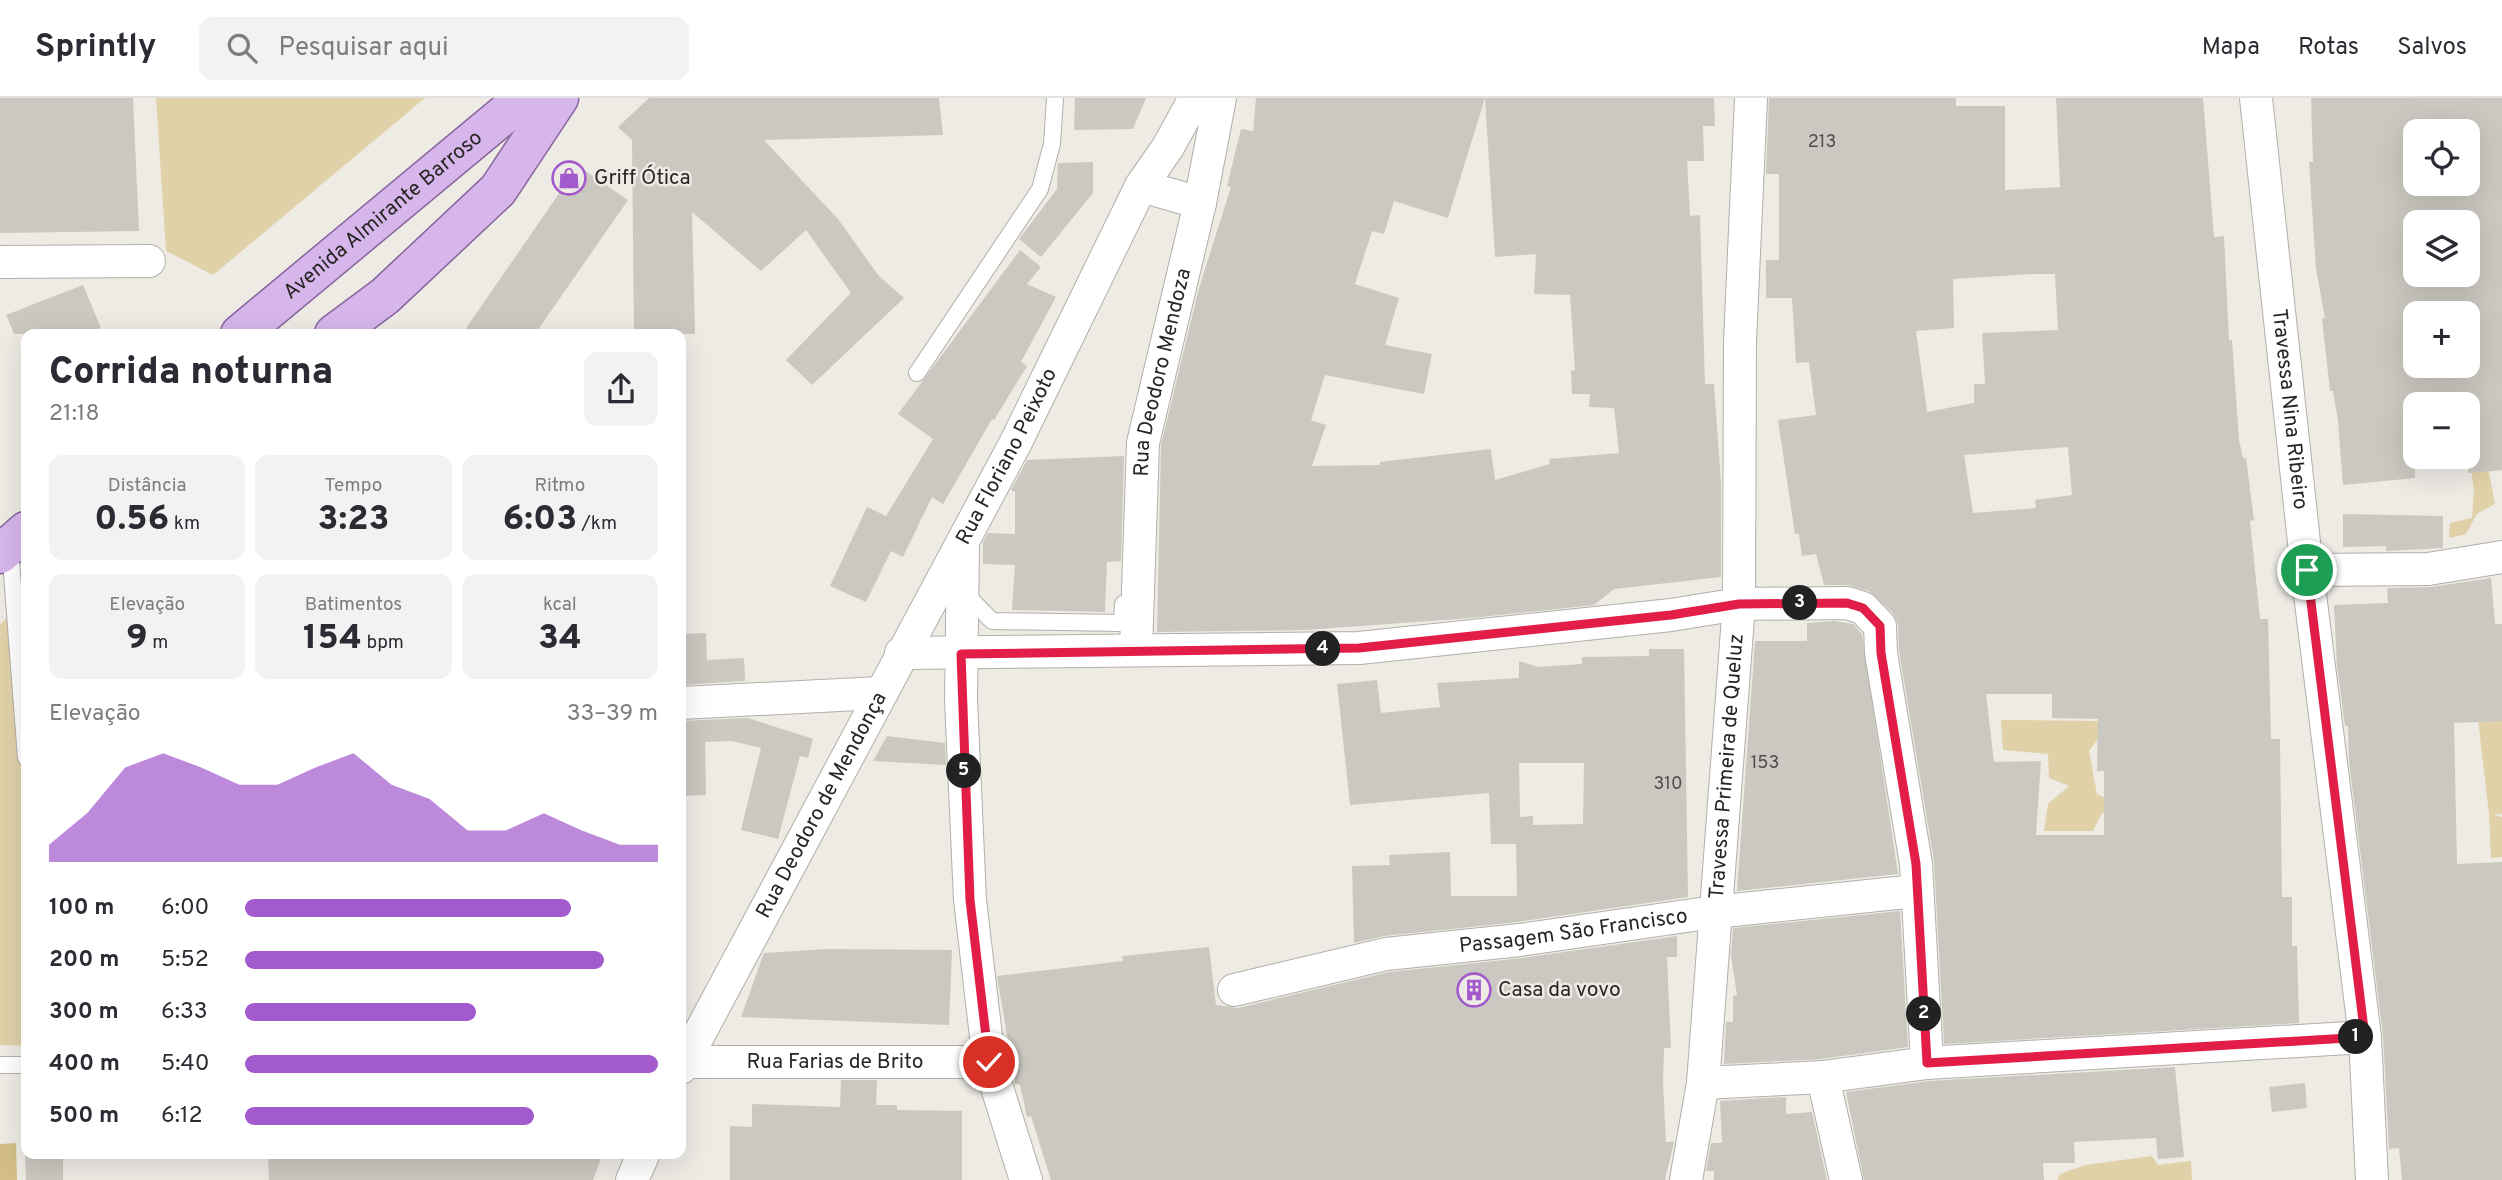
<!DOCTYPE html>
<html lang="pt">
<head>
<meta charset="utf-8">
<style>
	body { margin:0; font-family:Overpass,sans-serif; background:#f2f2f3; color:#2b2b33; height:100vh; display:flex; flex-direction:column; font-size:26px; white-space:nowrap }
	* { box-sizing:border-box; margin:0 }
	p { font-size:23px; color:#7c7c81 }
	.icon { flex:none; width:38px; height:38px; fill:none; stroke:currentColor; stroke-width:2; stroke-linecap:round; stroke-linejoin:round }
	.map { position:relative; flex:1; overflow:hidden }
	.sheet { position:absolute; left:21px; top:231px; width:665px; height:830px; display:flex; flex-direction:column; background:#fff; border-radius:14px; box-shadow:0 7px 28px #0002 }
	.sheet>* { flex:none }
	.buttons { position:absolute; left:2403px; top:21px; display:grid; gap:14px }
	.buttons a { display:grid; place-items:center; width:77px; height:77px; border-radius:14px; background:#fff; box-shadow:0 7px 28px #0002; font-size:35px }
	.pin { position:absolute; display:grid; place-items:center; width:60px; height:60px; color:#fff; margin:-30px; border:4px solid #fff; border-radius:50%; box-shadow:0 2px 7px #0007 }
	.km { position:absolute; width:35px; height:35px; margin:-18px; border-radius:50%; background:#222; color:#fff; font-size:19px; line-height:35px; text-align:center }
	.round { display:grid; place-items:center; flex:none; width:74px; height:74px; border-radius:14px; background:#f2f2f3 }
	.summary { display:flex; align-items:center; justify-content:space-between; height:119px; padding:0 28px }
	h1 { font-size:38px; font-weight:800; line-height:52px }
	.figures { display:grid; grid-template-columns:repeat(3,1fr); gap:10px; height:119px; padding:7px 28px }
	.figures div { display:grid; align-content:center; border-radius:14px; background:#f2f2f3; text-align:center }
	.figures b { font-size:35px; font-weight:800 }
	.figures small { font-size:19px; font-weight:400 }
	.figures p { font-size:19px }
	.chart { height:196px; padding:14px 28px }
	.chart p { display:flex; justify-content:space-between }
	.chart svg { width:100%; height:126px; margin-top:7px; fill:#a25acd; opacity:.7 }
	ul { padding:0 28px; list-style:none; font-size:23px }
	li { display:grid; grid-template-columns:112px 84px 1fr; align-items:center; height:52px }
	li i { height:18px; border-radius:9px; background:#a25acd }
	header { display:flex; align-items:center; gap:42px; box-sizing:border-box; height:98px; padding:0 35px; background:#fff; border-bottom:2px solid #e1e1e2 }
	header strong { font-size:33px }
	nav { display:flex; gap:38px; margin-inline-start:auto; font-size:24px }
	.search { width:490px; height:63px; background:#f2f2f3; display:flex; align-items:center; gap:18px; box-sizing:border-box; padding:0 24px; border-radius:14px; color:#7c7c81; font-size:26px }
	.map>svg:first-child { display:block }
	.green { fill:#e0d1a8 }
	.water { fill:#d3bf86 }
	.building { fill:#cbc8c1; fill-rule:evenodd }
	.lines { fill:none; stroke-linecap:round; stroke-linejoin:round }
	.lane-casing { stroke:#b2afa9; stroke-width:18 }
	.street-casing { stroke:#b2afa9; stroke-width:34 }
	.primary-casing { stroke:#87649d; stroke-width:41 }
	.lane { stroke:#fff; stroke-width:16 }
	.street { stroke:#fff; stroke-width:32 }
	.primary { stroke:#d6b6eb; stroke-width:38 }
	.route-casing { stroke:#fff; stroke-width:14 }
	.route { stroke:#e11d48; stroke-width:9 }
	.labels { text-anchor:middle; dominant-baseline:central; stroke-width:5; stroke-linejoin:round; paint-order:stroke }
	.number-label { font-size:18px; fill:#504e4a }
	.poi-label { font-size:21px; fill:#272623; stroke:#edebe4; text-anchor:start }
	.street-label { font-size:21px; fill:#272623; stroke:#edebe4 }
</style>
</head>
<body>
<header>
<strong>Sprintly</strong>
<div class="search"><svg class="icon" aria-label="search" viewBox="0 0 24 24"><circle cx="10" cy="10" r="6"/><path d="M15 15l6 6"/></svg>Pesquisar aqui</div>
<nav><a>Mapa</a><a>Rotas</a><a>Salvos</a></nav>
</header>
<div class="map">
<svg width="2502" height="1082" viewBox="0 0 2502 1082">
	<rect width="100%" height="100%" fill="#edebe4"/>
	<!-- green -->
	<path class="green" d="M 156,0 L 425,0 L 213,177 L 166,153 Z
		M 2488,369 L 2495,406 L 2477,416 L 2466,436 L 2449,440 L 2450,425 L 2472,420 L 2474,392 L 2471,372 Z
		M 26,500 L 26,948 L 0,947 L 0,527 Z
		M 2502,571 L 2502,716 L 2493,717 L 2502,719 L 2502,759 L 2491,760 L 2489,716 L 2473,578 Z
		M 2001,622 L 2100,623 L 2101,637 L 2089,653 L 2097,696 L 2124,709 L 2102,715 L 2093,733 L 2044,733 L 2048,706 L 2069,688 L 2049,680 L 2048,656 L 2003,652 Z
		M 2152,1058 L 2158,1067 L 2191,1063 L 2192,1082 L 2057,1082 L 2060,1076 L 2085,1067 Z"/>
	<!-- water -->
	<path class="water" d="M 16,1045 L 17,1082 L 0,1082 L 0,1046 Z"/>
	<!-- building -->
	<path class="building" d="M 0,0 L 133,0 L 139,133 L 0,135 Z
		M 649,0 L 939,0 L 943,37 L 764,42 L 838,121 L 878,177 L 904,200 L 812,287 L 786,262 L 851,195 L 806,132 L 761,173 L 692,114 L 695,236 L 634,236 L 632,42 L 618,29 Z
		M 1075,0 L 1146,0 L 1133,31 L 1074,32 Z
		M 1256,0 L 1485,0 L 1448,120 L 1394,103 L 1384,136 L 1372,133 L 1355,186 L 1399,200 L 1385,247 L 1432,256 L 1424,296 L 1325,277 L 1311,322 L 1326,327 L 1312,368 L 1380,367 L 1380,364 L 1491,351 L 1495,382 L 1550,366 L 1549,361 L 1619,355 L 1614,310 L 1589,309 L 1590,296 L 1572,296 L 1571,273 L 1575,272 L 1570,197 L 1534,196 L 1536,156 L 1495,159 L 1485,0 L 1714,0 L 1715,28 L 1703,28 L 1704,63 L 1687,63 L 1690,118 L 1700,117 L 1705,286 L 1714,286 L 1721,386 L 1721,479 L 1614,491 L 1594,507 L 1471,520 L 1305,532 L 1157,534 L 1161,347 L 1199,190 L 1231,89 L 1227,88 L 1241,31 L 1253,33 Z
		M 1769,0 L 1956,0 L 1956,8 L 2005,8 L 2005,92 L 2060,89 L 2056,0 L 2203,0 L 2214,139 L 2224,138 L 2229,242 L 2232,242 L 2239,342 L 2243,360 L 2246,360 L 2254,422 L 2250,423 L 2260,521 L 2268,521 L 2271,641 L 2280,641 L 2282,799 L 2292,799 L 2292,848 L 2297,848 L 2299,925 L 1944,946 L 1934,763 L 1899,553 L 1898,526 L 1893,515 L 1869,493 L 1847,487 L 1824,487 L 1816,456 L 1802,458 L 1799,436 L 1795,436 L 1778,322 L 1816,317 L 1809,264 L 1796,265 L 1792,200 L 1766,200 L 1766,162 L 1779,162 L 1779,76 L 1766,76 ZM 2033,176 L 2055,176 L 2058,232 L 1982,235 L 1985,286 L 1974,286 L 1974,305 L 1927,314 L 1916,233 L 1954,230 L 1953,181 ZM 2068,349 L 2072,397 L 2035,402 L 2036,410 L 1973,415 L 1964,357 ZM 1986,596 L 2052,596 L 2052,620 L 2098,621 L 2097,673 L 2104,673 L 2104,737 L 2036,737 L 2041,663 L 1994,664 Z
		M 2311,0 L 2502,0 L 2502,372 L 2468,375 L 2468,306 L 2415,306 L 2415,380 L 2343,387 L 2338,323 L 2333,293 L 2330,293 L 2322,221 L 2325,220 L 2316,171 L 2309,64 L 2313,64 ZM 2415,33 L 2468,33 L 2468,86 L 2415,86 ZM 2415,124 L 2468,124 L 2468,177 L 2415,177 ZM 2415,215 L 2468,215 L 2468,268 L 2415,268 Z
		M 1093,64 L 1093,95 L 1041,159 L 1019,141 L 1057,91 L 1058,65 Z
		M 578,68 L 628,102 L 535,236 L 462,236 Z
		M 1020,152 L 1041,169 L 1027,186 L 1056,199 L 1021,264 L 1027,268 L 994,322 L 992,321 L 943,406 L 932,399 L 903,459 L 891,453 L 866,504 L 830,488 L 867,409 L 886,418 L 933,341 L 898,316 Z
		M 83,187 L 101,230 L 86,236 L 14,236 L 6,217 Z
		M 1124,358 L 1121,463 L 1107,464 L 1105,514 L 1012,512 L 1015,467 L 983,466 L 983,444 L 988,435 L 1015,436 L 1015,394 L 1011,392 L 1027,362 Z
		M 2343,416 L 2443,418 L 2443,450 L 2386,453 L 2386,448 L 2343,449 Z
		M 2491,480 L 2495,526 L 2502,526 L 2502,623 L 2454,625 L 2457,766 L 2502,764 L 2502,1082 L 2402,1082 L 2399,1050 L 2389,1051 L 2383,937 L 2349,663 L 2348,628 L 2345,628 L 2337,568 L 2334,507 L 2388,505 L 2387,490 L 2431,489 Z
		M 1834,523 L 1853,526 L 1862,536 L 1898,776 L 1737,793 L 1755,543 L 1807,543 L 1807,525 Z
		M 706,535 L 707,562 L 744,560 L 745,583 L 681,587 L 681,536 Z
		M 1649,551 L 1684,551 L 1688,799 L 1518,824 L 1384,838 L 1354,845 L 1352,768 L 1390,767 L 1389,757 L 1450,754 L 1451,798 L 1517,798 L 1516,746 L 1491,746 L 1489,695 L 1350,707 L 1337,586 L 1377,582 L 1381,615 L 1440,609 L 1437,585 L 1519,580 L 1519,563 L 1538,569 L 1582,566 L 1582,559 L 1649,558 ZM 1519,665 L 1584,665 L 1583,726 L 1533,727 L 1533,718 L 1520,719 Z
		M 748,620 L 813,641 L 808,660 L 800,658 L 778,741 L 741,732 L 761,650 L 732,643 L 705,644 L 706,697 L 681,698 L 681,623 Z
		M 887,638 L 945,645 L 946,667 L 873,663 Z
		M 1900,813 L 1908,949 L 1821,961 L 1724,966 L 1726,924 L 1733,924 L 1733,898 L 1737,897 L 1731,858 L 1733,830 Z
		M 1677,838 L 1677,859 L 1667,859 L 1671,950 L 1664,950 L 1663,985 L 1666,1044 L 1674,1044 L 1665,1082 L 1051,1082 L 1031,1018 L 1027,1019 L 1020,987 L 1015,986 L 1013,954 L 1010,955 L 997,878 L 1123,863 L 1122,858 L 1209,849 L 1216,907 L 1238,910 L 1389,874 L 1523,860 Z
		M 828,851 L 952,852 L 949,927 L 741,919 L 764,855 Z
		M 2175,969 L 2184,1059 L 2158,1061 L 2156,1040 L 2074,1044 L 2075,1065 L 2043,1065 L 2044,1082 L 1864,1082 L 1846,994 L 1929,983 Z
		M 841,982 L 877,982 L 876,1007 L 897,1007 L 897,1012 L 962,1013 L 962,1082 L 730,1082 L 730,1028 L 752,1029 L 752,1006 L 840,1009 Z
		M 2305,985 L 2307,1010 L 2272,1014 L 2269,989 Z
		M 1786,999 L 1786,1016 L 1812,1014 L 1827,1082 L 1714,1082 L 1714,1073 L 1706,1073 L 1711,1045 L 1722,1045 L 1720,1003 Z
		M 25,1055 L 63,1055 L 63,1082 L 26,1082 Z
		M 268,1055 L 603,1055 L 593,1082 L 269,1082 Z"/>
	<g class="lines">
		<defs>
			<path id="lane" d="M 917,275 L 1040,91 L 1052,46 L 1055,0
				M 10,450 L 26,660
				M 964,494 L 992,523 L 1122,525 L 1123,506
				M 0,967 L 26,967"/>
			<g id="street">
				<path id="s1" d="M 2256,0 L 2307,472 L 2365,939 L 2372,1082"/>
				<path d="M 1141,88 L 1200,105"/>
				<path d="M 0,164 L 149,163"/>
				<path d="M 963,446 L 961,602 L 970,802 L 989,964 L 1026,1082"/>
				<path d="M 2307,472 L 2428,471 L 2502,459"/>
				<path id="s2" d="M 1136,552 L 1143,345 L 1200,105 L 1220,0"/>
				<path d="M 901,555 L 1359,550 L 1671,517 L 1739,506 L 1847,505 L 1863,510 L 1880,528 L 1881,555 L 1916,766 L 1927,965"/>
				<path d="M 681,605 L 879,595"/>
				<path id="s3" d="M 1234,892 L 1386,856 L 1520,842 L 1714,814 L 1916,793"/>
				<path id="s4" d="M 681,964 L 989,964"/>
				<path id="s5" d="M 681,970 L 1016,344 L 1141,88 L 1168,49 L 1195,0"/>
				<path d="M 1823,979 L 1846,1082"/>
				<path d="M 1703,985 L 1823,979 L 1927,965 L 2365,939"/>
				<path d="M 632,1082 L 644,1055"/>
				<path id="s6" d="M 1686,1082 L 1703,985 L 1739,506 L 1740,243 L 1751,0"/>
			</g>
			<g id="primary">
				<path id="s7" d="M 240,236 L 524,0"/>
				<path d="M 334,236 L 385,198 L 498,92 L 559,0"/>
				<path d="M 0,456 L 26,433"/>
			</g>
		</defs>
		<!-- lane casing -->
		<use href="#lane" class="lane-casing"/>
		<!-- street casing -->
		<use href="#street" class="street-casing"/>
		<!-- primary casing -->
		<use href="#primary" class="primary-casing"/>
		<!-- lane -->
		<use href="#lane" class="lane"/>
		<!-- street -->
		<use href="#street" class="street"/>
		<!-- primary -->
		<use href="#primary" class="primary"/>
	</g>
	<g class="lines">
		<defs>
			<path id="route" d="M 989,964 L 970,802 L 961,556 L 1359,550 L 1671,517 L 1739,506 L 1847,505 L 1863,510 L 1880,528 L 1881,555 L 1916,766 L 1927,965 L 2365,939 L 2307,472"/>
		</defs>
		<!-- route casing -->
		<use href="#route" class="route-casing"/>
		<!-- route -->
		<use href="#route" class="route"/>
	</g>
	<!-- icons -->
	<defs>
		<symbol id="shop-ring" viewBox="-11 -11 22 22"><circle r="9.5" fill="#edebe4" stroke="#a25acd" stroke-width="1.5"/><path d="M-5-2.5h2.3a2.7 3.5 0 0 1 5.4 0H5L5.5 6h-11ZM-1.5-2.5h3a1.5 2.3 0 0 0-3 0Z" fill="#a25acd"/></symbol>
		<symbol id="building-ring" viewBox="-11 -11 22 22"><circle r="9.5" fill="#edebe4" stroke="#a25acd" stroke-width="1.5"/><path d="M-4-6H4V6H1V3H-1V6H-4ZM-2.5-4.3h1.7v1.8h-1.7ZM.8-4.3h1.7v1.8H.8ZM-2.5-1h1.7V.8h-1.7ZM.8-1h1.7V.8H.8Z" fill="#a25acd"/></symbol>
	</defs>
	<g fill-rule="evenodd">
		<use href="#shop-ring" x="550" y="61" width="38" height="38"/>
		<use href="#building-ring" x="1455" y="873" width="38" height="38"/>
	</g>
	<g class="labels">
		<!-- number labels -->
		<g class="number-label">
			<text x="1822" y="44">213</text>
			<text x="1765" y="665">153</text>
			<text x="1668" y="686">310</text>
		</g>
		<!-- poi labels -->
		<g class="poi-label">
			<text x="594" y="80">Griff Ótica</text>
			<text x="1498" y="892">Casa da vovo</text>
		</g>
		<!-- street labels -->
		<g class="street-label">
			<text stroke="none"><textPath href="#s7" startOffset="186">Avenida Almirante Barroso</textPath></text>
			<text stroke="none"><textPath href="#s2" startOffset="280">Rua Deodoro Mendoza</textPath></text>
			<text stroke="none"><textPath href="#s1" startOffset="313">Travessa Nina Ribeiro</textPath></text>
			<text stroke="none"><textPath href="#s5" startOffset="693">Rua Floriano Peixoto</textPath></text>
			<text stroke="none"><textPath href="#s6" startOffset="416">Travessa Primeira de Queluz</textPath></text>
			<text stroke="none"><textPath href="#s5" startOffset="298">Rua Deodoro de Mendonça</textPath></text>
			<text stroke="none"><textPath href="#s3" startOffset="345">Passagem São Francisco</textPath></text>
			<text stroke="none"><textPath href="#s4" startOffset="154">Rua Farias de Brito</textPath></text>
		</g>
	</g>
</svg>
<div class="buttons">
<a><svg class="icon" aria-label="locate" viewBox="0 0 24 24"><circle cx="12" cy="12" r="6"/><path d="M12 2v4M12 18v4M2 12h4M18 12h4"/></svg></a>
<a><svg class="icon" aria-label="layers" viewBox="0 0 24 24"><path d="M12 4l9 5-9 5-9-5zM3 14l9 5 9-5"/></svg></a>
<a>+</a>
<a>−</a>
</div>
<div class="pin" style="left:2307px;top:472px;background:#1e9e55"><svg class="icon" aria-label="arrive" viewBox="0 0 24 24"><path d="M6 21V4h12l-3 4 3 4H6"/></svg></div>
<div class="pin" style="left:989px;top:964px;background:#d93025"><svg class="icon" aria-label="check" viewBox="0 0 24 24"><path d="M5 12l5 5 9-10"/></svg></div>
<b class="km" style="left:2356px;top:939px">1</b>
<b class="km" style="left:1924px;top:916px">2</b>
<b class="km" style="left:1800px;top:505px">3</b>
<b class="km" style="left:1323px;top:551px">4</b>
<b class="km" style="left:964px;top:673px">5</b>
<section class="sheet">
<div class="summary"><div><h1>Corrida noturna</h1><p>21:18</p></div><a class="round"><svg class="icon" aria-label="share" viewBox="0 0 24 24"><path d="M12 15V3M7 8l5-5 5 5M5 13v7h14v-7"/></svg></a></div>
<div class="figures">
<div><p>Distância</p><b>0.56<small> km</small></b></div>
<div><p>Tempo</p><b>3:23</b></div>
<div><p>Ritmo</p><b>6:03<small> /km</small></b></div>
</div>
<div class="figures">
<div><p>Elevação</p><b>9<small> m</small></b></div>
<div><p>Batimentos</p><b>154<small> bpm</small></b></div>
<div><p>kcal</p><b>34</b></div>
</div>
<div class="chart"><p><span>Elevação</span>33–39 m</p>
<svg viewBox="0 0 160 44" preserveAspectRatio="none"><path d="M0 44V38L10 27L20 11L30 6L40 11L50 17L60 17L70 11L80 6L90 17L100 22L110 33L120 33L130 27L140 33L150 38L160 38V44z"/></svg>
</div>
<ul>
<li><b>100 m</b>6:00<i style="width:79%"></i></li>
<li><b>200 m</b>5:52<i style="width:87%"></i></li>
<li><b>300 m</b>6:33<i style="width:56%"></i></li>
<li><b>400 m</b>5:40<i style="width:100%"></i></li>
<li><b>500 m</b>6:12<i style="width:70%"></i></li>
</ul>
</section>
</div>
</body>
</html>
